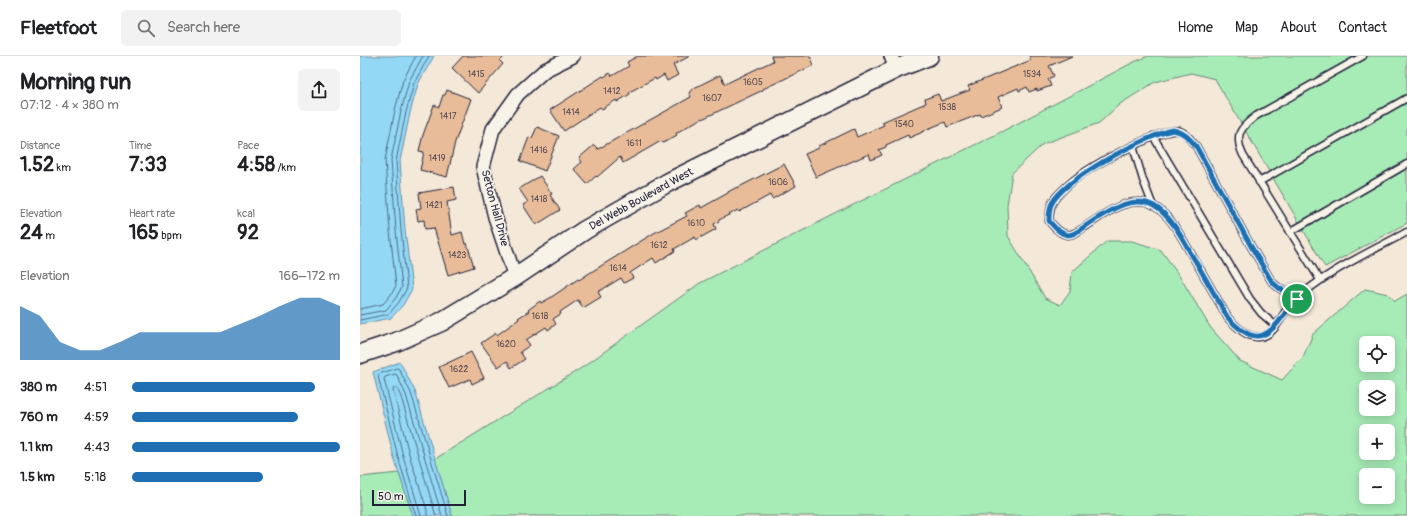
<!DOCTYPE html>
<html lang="en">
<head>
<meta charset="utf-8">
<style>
	body { margin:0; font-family:Pangolin,sans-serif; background:#f2f2f2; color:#202124; height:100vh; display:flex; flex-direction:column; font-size:15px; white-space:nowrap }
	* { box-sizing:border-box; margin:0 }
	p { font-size:13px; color:#757577 }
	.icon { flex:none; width:22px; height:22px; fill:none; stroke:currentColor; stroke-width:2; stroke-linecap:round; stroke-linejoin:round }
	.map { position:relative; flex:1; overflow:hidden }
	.sheet { display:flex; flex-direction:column; background:#fff; width:360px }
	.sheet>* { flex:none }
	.tools { position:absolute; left:999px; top:280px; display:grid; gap:8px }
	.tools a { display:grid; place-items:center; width:36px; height:36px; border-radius:6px; background:#fff; box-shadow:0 2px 10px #0003; font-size:20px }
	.scale { position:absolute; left:12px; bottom:10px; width:94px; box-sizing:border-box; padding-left:4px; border:2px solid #22223b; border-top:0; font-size:11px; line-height:14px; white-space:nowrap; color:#22223b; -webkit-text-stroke:3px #f7f3e8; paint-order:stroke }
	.pin { position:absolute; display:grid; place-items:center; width:34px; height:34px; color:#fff; margin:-17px; border:2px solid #fff; border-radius:50%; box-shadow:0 1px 4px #0007 }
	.round { display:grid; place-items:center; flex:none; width:42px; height:42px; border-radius:6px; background:#f2f2f2 }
	.summary { display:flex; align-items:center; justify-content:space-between; height:68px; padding:0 20px }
	h1 { font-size:22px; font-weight:700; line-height:30px }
	.stats { display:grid; grid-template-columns:repeat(3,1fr); gap:6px; height:68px; padding:4px 20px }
	.stats div { display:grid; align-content:center }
	.stats b { font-size:20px; font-weight:700 }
	.stats small { font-size:11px; font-weight:400 }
	.stats p { font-size:11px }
	.chart { height:112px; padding:8px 20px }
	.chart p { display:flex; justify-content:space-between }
	.chart svg { width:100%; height:72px; margin-top:4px; fill:#1f6fb2; opacity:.7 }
	ul { padding:0 20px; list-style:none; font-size:13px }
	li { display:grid; grid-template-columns:64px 48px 1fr; align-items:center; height:30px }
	li i { height:10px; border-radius:5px; background:#1f6fb2 }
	header { display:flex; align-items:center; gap:24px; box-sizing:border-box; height:56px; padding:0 20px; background:#fff; border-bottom:1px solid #e0e0e0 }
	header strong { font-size:19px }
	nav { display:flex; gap:22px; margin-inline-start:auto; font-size:14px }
	.search { width:280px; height:36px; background:#f2f2f2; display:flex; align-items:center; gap:10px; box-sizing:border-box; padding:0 14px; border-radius:6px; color:#757577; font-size:15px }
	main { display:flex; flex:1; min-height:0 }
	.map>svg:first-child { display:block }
	.green { fill:#a7ecb7; stroke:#648779; fill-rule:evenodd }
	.water { fill:#93d8f5; stroke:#668fab }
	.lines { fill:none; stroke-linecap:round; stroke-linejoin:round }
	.shore { stroke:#4f6b85; stroke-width:1 }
	.building { fill:#e8bc98; stroke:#22223b }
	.lane-casing { stroke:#22223b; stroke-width:9 }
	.street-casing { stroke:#22223b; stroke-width:16 }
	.secondary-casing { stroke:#22223b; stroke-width:21 }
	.lane { stroke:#f7f3e8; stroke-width:6 }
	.street { stroke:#f7f3e8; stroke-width:13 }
	.secondary { stroke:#f7f3e8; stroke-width:18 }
	.route-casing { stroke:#fff; stroke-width:8 }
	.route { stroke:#1f6fb2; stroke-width:5 }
	.labels { text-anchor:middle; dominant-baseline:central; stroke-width:3.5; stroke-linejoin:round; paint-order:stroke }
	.number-label { font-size:9px; fill:#544852 }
	.street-label { font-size:11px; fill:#22223b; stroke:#f7f3e8 }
</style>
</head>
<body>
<header>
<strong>Fleetfoot</strong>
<div class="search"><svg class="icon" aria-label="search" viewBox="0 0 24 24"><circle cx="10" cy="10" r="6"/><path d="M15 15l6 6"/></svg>Search here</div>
<nav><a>Home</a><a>Map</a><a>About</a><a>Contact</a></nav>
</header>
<main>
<section class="sheet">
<div class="summary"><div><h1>Morning run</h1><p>07:12 · 4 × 380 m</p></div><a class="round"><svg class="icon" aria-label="share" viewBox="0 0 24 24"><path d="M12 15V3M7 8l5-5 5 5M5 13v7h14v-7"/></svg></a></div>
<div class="stats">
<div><p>Distance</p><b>1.52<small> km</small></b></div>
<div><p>Time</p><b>7:33</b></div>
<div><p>Pace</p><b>4:58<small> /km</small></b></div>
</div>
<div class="stats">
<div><p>Elevation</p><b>24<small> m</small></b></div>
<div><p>Heart rate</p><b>165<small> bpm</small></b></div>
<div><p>kcal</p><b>92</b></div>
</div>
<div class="chart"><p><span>Elevation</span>166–172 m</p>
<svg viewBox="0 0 160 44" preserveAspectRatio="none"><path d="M0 44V11L10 17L20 33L30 38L40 38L50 33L60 27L70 27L80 27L90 27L100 27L110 22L120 17L130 11L140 6L150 6L160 11V44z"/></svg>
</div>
<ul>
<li><b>380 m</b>4:51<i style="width:88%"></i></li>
<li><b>760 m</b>4:59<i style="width:80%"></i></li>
<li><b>1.1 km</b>4:43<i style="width:100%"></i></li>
<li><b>1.5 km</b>5:18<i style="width:63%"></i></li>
</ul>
</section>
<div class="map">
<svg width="1047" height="460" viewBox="0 0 1047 460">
	<rect width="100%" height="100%" fill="#f4e8d8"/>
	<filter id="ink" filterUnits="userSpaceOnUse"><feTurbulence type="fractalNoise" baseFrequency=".025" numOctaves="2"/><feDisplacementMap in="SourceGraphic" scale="8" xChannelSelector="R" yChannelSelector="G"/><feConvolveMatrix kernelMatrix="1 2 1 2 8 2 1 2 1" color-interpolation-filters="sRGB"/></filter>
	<g filter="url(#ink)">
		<!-- green -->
		<path class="green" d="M 788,0 L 1047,0 L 1047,167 L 965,211 L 855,23 L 831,17 L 795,26 L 760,48 L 739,67 L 683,88 L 652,117 L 647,149 L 648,180 L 685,242 L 700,249 L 710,235 L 712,216 L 747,185 L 772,185 L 801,194 L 820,221 L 850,271 L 880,305 L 922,324 L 943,301 L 953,278 L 1005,233 L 1028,238 L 1035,245 L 1047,238 L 1047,460 L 92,460 L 75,403 L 223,311 L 340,227 L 491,150 L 641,76 L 772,7 ZM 1006,287 L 1028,287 L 1028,309 L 1006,309 ZM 1006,331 L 1028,331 L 1028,353 L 1006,353 ZM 1006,375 L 1028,375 L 1028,397 L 1006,397 ZM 1006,419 L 1028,419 L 1028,441 L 1006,441 Z
			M 39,417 L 53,460 L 0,460 L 0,421 Z"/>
		<!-- water -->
		<path class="water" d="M 0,0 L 74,0 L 58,28 L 50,57 L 40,105 L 45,174 L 52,233 L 43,249 L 31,262 L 0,268 Z
			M 40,306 L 55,335 L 92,460 L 53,460 L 34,402 L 13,316 Z"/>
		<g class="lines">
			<!-- shore -->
			<path class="shore" d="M 0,253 L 23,248 L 30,240 L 36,230 L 30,175 L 25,104 L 35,54 L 43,24 L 56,0
				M 0,259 L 26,254 L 35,243 L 42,231 L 36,175 L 31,104 L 41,55 L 49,25 L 63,0
				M 0,264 L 29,258 L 39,246 L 47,232 L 41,174 L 36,105 L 46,56 L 54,27 L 69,0
				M 56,460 L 38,401 L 18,320 L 19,318 L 37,312 L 39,313 L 51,337 L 88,460
				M 61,460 L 43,400 L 24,323 L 25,321 L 35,318 L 37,319 L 46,339 L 82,460
				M 67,460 L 67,454 L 49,398 L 33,334 L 34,332 L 37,332 L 41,341 L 76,460"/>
		</g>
		<!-- building -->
		<path class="building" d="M 103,0 L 145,0 L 140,5 L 143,8 L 118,37 L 92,12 Z
			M 278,0 L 330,0 L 313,9 L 318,19 L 307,25 L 304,19 L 296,24 L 295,22 L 275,33 L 269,36 L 270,38 L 257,46 L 256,44 L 242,53 L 240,51 L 204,75 L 190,54 L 243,20 L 244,21 L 250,17 L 252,20 L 269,10 L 267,6 Z
			M 411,0 L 450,0 L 454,9 L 403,33 L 403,34 L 342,63 L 342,62 L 316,77 L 317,79 L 303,87 L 301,85 L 263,107 L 260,101 L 237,121 L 236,120 L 227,128 L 214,113 L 222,106 L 219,102 L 234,89 L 238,93 L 331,41 L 329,37 L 332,33 L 360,19 L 365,28 L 413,5 Z
			M 669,0 L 712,0 L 689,10 L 694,20 L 688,23 L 691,30 L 677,35 L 677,33 L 669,36 L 667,31 L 659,35 L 658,32 L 638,41 L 642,51 L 621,60 L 620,58 L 587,71 L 585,66 L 565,74 L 565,75 L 549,82 L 548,79 L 526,89 L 526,91 L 519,94 L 522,99 L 511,104 L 509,98 L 456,121 L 445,98 L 459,92 L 459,90 L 494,73 L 497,81 L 524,69 L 522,66 L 566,47 L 565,43 L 578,38 L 581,45 L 610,34 L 608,30 L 671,4 Z
			M 87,34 L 111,43 L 95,86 L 87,121 L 60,114 L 64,96 L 59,95 L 63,79 L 74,49 L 79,51 L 83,39 L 85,39 Z
			M 177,71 L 199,80 L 185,115 L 160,105 L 169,81 L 172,82 Z
			M 424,108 L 436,130 L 412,143 L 410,139 L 379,156 L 378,154 L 359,164 L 359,165 L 354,168 L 356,173 L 336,184 L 335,181 L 314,193 L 315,195 L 296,207 L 293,202 L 270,217 L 273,222 L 264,227 L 261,222 L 238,236 L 241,241 L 223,252 L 218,244 L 200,256 L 201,258 L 193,263 L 196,268 L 188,274 L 186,271 L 166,284 L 170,289 L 160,296 L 165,303 L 151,312 L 147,305 L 138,311 L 121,287 L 136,277 L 137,279 L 159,263 L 158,262 L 169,255 L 168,254 L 180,245 L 181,247 L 190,242 L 218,223 L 219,224 L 228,218 L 294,177 L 327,160 L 325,157 L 340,149 L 341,152 L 368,137 L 368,136 L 377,131 L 377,132 Z
			M 180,120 L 192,138 L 190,139 L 200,154 L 176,169 L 163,149 L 168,146 L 159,133 Z
			M 94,131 L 96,144 L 87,146 L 92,179 L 102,176 L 105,188 L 107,187 L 114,211 L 88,219 L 74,172 L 65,173 L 64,164 L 58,165 L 56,153 L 61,152 L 59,137 Z
			M 111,296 L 124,322 L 112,328 L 110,323 L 89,332 L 79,311 Z"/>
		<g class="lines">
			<defs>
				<path id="lane" d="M 793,80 L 890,243 L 901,257 L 916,270
					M 773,90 L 783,124 L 793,150
					M 899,126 L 1047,42
					M 930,176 L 1047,108
					M 960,224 L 883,99 C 874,79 880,72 896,60 L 1003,0
					M 937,243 L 919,232 L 912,226 L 892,192 L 836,90 C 831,85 827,77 820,75 C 806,70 740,106 725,116 C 717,121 704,132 697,140 C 690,147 690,155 689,165 C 694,171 700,178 708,179 C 714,179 720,174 725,171 C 744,158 771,137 794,150 C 814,162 824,187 836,206 C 847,225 857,243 868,262 C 876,270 887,282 899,281 C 916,280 922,256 932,247 C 965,216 1008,197 1047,176"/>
				<path id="street" d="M 531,0 L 536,13
					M 155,221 L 135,161 L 123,111 L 133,73 L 158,38 L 185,14 L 213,0"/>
				<path id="secondary" d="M 0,298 L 36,286 L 81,266 L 155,221 L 225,174 L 307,127 L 536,13 L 569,0"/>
			</defs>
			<!-- lane casing -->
			<use href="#lane" class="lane-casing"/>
			<!-- street casing -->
			<use href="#street" class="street-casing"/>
			<!-- secondary casing -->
			<use href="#secondary" class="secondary-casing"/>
			<!-- lane -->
			<use href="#lane" class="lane"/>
			<!-- street -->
			<use href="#street" class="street"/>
			<!-- secondary -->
			<use href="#secondary" class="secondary"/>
		</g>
	</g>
	<g class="lines" filter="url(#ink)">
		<defs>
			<path id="route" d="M 813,74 C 824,76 829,82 836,90 L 892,192 L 912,226 L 919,232 L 937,243 C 931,248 928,254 923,260 C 904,288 890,285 868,262 C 857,243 847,225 836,206 C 824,187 814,162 794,150 C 771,137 744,158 724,171 C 720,174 714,179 708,179 C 700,178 694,171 689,165 C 689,160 689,152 692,147 C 706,122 784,80 813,74 Z"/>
		</defs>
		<!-- route casing -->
		<use href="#route" class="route-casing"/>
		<!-- route -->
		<use href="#route" class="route"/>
	</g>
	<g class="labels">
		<!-- number labels -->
		<g class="number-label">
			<text x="116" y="18">1415</text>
			<text x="672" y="18">1534</text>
			<text x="393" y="26">1605</text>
			<text x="252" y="35">1412</text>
			<text x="352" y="42">1607</text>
			<text x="587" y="51">1538</text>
			<text x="211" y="56">1414</text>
			<text x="88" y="60">1417</text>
			<text x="544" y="68">1540</text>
			<text x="274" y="87">1611</text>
			<text x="179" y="94">1416</text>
			<text x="77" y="102">1419</text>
			<text x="418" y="126">1606</text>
			<text x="179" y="143">1418</text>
			<text x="74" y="149">1421</text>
			<text x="336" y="167">1610</text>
			<text x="299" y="189">1612</text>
			<text x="97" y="199">1423</text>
			<text x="258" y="212">1614</text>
			<text x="180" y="260">1618</text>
			<text x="146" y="288">1620</text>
			<text x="99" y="313">1622</text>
		</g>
		<!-- street labels -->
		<g class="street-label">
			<text transform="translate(281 143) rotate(-29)">Del Webb Boulevard West</text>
			<text transform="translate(135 152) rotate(75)">Setton Hall Drive</text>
		</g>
	</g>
</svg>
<div class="tools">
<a><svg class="icon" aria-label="locate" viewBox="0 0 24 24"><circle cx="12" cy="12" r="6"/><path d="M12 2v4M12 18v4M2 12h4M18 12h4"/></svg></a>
<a><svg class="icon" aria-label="layers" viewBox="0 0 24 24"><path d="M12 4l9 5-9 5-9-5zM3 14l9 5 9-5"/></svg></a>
<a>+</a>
<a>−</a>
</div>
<div class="scale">50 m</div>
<div class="pin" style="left:937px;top:243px;background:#1e9e55"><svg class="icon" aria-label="arrive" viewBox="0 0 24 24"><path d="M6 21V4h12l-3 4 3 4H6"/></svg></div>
</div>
</main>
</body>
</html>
